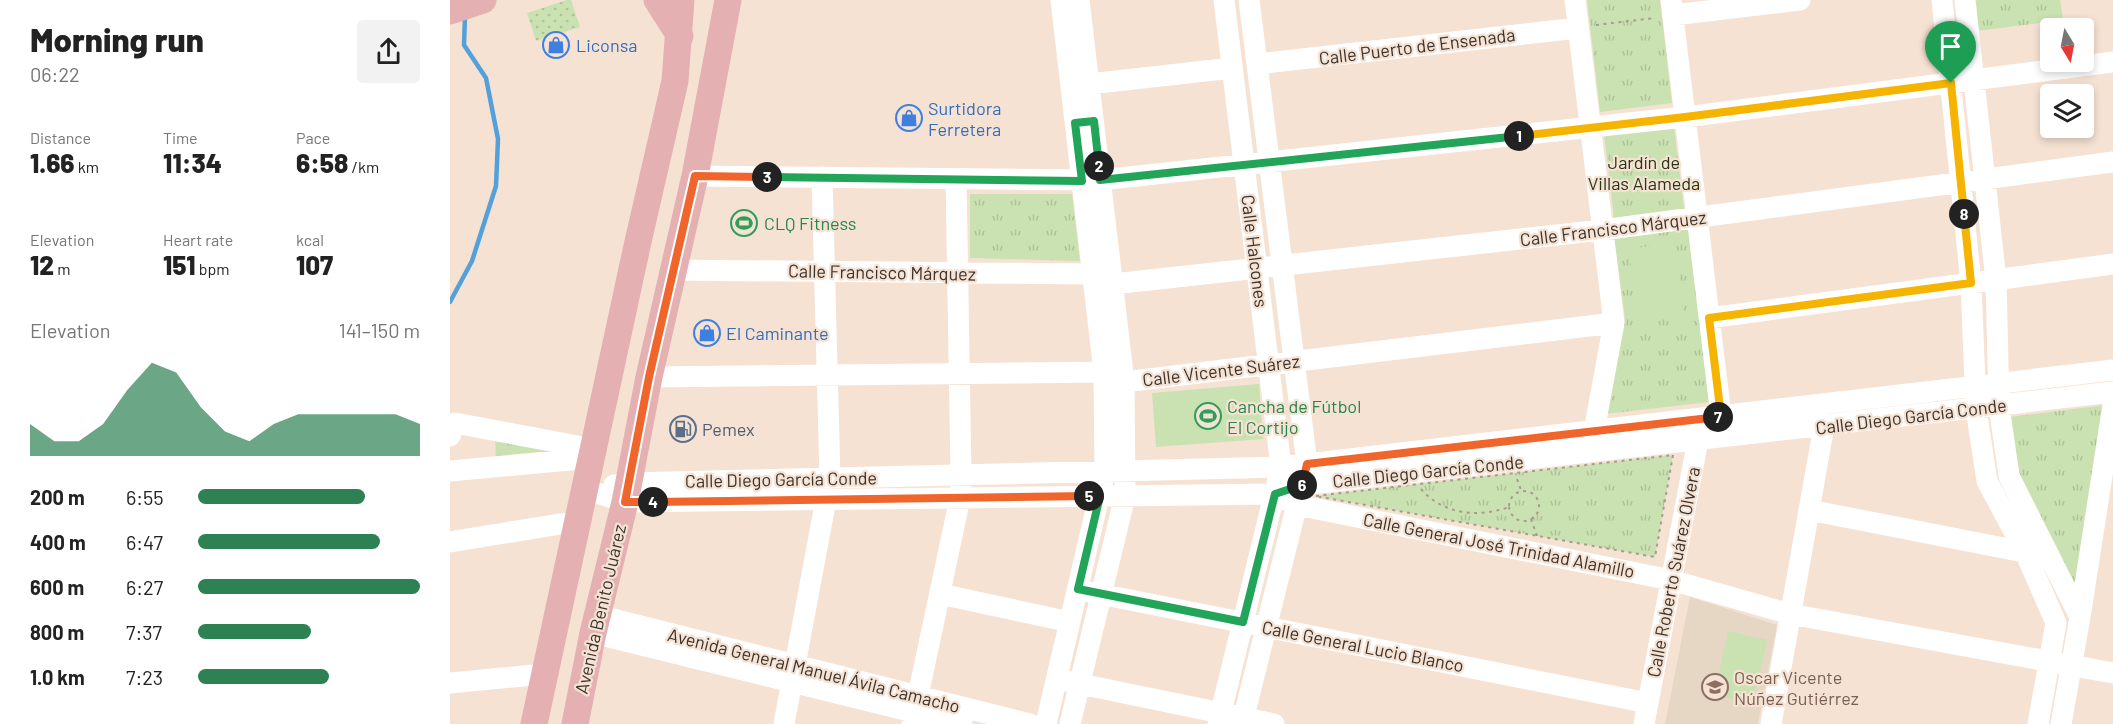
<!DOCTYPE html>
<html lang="en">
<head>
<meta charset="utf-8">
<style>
	body { margin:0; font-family:Barlow,sans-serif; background:#f2f2f2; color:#222; height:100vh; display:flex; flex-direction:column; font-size:22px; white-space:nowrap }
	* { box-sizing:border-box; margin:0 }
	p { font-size:20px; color:#767676 }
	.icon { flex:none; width:33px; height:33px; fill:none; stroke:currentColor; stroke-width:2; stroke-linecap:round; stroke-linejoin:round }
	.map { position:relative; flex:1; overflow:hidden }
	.drawer { display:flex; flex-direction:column; background:#fff; width:450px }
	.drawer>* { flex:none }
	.needle { width:39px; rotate:170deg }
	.buttons { position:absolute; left:1590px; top:18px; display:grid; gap:12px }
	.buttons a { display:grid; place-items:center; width:54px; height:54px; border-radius:6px; background:#fff; box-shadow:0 3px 9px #0003; font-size:30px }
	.pin { position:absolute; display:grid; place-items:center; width:51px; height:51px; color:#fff; margin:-62px -26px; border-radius:50% 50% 50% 0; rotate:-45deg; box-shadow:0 0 6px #0007 }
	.pin .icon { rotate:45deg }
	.km { position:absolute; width:30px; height:30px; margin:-15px; border-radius:50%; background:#222; color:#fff; font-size:16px; line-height:30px; text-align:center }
	.round { display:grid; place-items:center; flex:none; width:63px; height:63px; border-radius:6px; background:#f2f2f2 }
	.headline { display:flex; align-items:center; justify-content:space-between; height:102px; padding:0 30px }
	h1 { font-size:33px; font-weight:800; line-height:45px }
	.stats { display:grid; grid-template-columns:repeat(3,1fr); gap:9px; height:102px; padding:6px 30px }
	.stats div { display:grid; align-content:center }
	.stats b { font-size:26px; font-weight:800 }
	.stats small { font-size:16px; font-weight:400 }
	.stats p { font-size:16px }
	.chart { height:168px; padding:12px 30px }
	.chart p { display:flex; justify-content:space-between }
	.chart svg { width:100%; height:108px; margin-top:6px; fill:#2d8153; opacity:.7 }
	ul { padding:0 30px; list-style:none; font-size:20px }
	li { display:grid; grid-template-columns:96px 72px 1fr; align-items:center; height:45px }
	li i { height:15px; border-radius:8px; background:#2d8153 }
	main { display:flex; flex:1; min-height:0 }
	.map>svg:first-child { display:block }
	.education { fill:#e5d7c4 }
	.grass { fill:url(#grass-tufts) }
	.garden { fill:url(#garden-dots) }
	.pitch { fill:#cae2b1 }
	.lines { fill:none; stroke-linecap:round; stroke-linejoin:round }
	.stream { stroke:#53a0da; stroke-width:4.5 }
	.path { stroke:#a99a8f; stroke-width:2; stroke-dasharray:3 4.5; stroke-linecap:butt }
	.minor { stroke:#fff; stroke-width:21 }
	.major { stroke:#e5b0b2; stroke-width:27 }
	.split-1-casing { stroke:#fff; stroke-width:12 }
	.split-2-casing { stroke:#fff; stroke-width:12 }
	.split-3-casing { stroke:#fff; stroke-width:12 }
	.split-4-casing { stroke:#fff; stroke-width:12 }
	.split-5-casing { stroke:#fff; stroke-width:12 }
	.split-6-casing { stroke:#fff; stroke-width:12 }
	.split-7-casing { stroke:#fff; stroke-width:12 }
	.split-8-casing { stroke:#fff; stroke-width:12 }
	.split-9-casing { stroke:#fff; stroke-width:12 }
	.split-1 { stroke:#f5b400; stroke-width:8 }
	.split-2 { stroke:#22a559; stroke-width:8 }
	.split-3 { stroke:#22a559; stroke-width:8 }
	.split-4 { stroke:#f0652b; stroke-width:8 }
	.split-5 { stroke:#f0652b; stroke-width:8 }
	.split-6 { stroke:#22a559; stroke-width:8 }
	.split-7 { stroke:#f0652b; stroke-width:8 }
	.split-8 { stroke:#f5b400; stroke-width:8 }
	.split-9 { stroke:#f5b400; stroke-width:8 }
	.labels { text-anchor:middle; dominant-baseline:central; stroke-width:4.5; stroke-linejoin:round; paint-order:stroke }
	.shop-label { font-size:18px; fill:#366cbe; stroke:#f5e2d3; text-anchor:start }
	.street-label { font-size:18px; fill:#3a322c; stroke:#f5e2d3 }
	.park-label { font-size:18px; fill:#263514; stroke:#f5e2d3 }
	.leisure-label { font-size:18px; fill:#27864d; stroke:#f5e2d3; text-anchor:start }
	.service-label { font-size:18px; fill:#4e5e75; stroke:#f5e2d3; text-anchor:start }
	.education-label { font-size:18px; fill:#785e54; stroke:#f5e2d3; text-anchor:start }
</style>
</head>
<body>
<main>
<section class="drawer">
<div class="headline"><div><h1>Morning run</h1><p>06:22</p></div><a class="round"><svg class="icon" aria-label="share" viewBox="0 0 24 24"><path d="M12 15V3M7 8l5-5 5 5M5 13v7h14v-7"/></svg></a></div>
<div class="stats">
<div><p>Distance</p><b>1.66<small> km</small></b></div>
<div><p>Time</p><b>11:34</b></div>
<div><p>Pace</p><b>6:58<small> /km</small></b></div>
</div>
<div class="stats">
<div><p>Elevation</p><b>12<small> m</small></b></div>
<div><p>Heart rate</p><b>151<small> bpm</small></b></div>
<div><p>kcal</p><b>107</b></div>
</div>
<div class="chart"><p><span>Elevation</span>141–150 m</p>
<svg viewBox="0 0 160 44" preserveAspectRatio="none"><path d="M0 44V31L10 38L20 38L30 31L40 17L50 6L60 10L70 24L80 34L90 38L100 31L110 27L120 27L130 27L140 27L150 27L160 31V44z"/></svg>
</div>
<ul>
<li><b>200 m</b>6:55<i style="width:75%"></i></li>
<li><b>400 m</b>6:47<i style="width:82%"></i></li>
<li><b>600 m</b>6:27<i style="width:100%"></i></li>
<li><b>800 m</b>7:37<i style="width:51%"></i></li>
<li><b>1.0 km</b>7:23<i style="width:59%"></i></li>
</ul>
</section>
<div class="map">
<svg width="1663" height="724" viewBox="0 0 1663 724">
	<defs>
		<pattern id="grass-tufts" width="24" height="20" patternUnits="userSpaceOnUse" patternTransform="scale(1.5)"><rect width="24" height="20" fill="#cae2b1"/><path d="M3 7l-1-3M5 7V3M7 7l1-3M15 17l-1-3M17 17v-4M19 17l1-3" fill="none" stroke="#aec298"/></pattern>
		<pattern id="garden-dots" width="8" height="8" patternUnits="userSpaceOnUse" patternTransform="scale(1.5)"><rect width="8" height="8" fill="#cae2b1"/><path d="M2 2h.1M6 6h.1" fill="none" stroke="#aec298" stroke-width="1.8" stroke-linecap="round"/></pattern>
	</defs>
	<rect width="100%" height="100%" fill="#f5e2d3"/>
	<!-- education -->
	<path class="education" d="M 1240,597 L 1327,625 L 1308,724 L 1215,724 Z"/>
	<!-- grass -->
	<path class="grass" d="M 1137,0 L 1210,0 L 1222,103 L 1150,112 Z
		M 1523,0 L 1610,0 L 1613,20 L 1527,31 Z
		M 1224,127 L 1234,209 L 1164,218 L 1154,135 Z
		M 520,194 L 622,194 L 630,261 L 520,258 Z
		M 1238,227 L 1260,402 L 1155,414 L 1175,319 L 1164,236 Z
		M 1655,405 L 1627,594 L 1572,484 L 1559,417 Z
		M 45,438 L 109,450 L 46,460 Z
		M 1223,455 L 1205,557 L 865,496 Z"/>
	<!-- garden -->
	<path class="garden" d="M 117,0 L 121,0 L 130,27 L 86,41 L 77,13 Z"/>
	<!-- pitch -->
	<path class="pitch" d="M 1225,243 L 1233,312 L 1187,318 L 1179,249 Z
		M 809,384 L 813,439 L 706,447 L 702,393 Z
		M 1278,631 L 1317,640 L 1303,704 L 1264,695 Z"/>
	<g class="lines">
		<!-- stream -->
		<path class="stream" d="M 0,302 L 22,261 L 46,186 L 48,139 L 36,78 L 14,45 L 15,16"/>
		<!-- path -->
		<path class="path" d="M 1146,25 L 1205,18
			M 1223,455 L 1205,557 L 865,496 Z
			M 1067,479 L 1071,490
			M 971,489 C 994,515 1028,518 1059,507
			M1059 506a15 15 0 1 1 30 0a15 15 0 1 1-30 0Z
			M 1081,519 L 1087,536"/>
		<!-- minor -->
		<path class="minor" d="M 1125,0 L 1164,323 L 1144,431
			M 1221,0 L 1271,416
			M 1492,0 L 1521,283 L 1526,409 L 1537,481 L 1575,552 L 1606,623 L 1588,724
			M 1515,0 L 1546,280 L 1549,406 L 1559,476 L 1630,617
			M 1223,15 L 1350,0
			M 807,64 L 1128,28
			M 639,84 L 782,68
			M 245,176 L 650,180 L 1235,117 L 1663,62
			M 222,270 L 642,274
			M 663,284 L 1152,230 L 1663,162
			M 1259,318 L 1663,264
			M 199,377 L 654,372 L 674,382 L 1164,323
			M 0,436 L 5,423 L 143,449
			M 0,471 L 141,458
			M 164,485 L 179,483 L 831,467 L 1663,370
			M 135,489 L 175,502 L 825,494 L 852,485 L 1663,392
			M 825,494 L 847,505 L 1221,580 L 1340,614 L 1663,673
			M 1359,510 L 1584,554
			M 0,542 L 110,524 L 128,523
			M 640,592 L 1198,703
			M 490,594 L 620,622
			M 147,615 L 580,724
			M 143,633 L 512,724
			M 616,681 L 824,724
			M 0,683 L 94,674
			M 334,724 L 380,478 L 372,177
			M 462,724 L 510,498 L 511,475 L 506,179
			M 596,724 L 655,471 L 654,372 L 611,0
			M 620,724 L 675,496 L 674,382 L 629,0
			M 768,724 L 831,467 L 774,0
			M 792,724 L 857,464 L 799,0
			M 1194,724 L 1248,440 L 1245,427
			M 1321,724 L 1374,426 L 1374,414
			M 1611,724 L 1630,617 L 1663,405"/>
		<!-- major -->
		<path class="major" d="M 207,0 L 230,36
			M 0,11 L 33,0
			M 84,724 L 187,246 L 225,81 L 231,0
			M 125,724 L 143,633 L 175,502 L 199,377 L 245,176 L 278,0"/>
	</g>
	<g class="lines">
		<defs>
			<path id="split-1" d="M 1069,136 L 1235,117 L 1501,83"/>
			<path id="split-2" d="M 649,166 L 650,180 L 1069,136"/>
			<path id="split-3" d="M 317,177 L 632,181 L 625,123 L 644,121 L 649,166"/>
			<path id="split-4" d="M 203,502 L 175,502 L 199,377 L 245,176 L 317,177"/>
			<path id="split-5" d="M 203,502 L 639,496"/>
			<path id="split-6" d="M 639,496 L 650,496 L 628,589 L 793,622 L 825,494 L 852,485"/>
			<path id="split-7" d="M 852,485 L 857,464 L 1268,417"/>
			<path id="split-8" d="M 1268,417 L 1271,416 L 1259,318 L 1521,283 L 1514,214"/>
			<path id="split-9" d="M 1501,83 L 1514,214"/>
		</defs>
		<!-- split-1 casing -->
		<use href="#split-1" class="split-1-casing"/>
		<!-- split-2 casing -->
		<use href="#split-2" class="split-2-casing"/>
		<!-- split-3 casing -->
		<use href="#split-3" class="split-3-casing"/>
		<!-- split-4 casing -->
		<use href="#split-4" class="split-4-casing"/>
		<!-- split-5 casing -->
		<use href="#split-5" class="split-5-casing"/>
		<!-- split-6 casing -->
		<use href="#split-6" class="split-6-casing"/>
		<!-- split-7 casing -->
		<use href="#split-7" class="split-7-casing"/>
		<!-- split-8 casing -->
		<use href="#split-8" class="split-8-casing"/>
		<!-- split-9 casing -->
		<use href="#split-9" class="split-9-casing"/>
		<!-- split-1 -->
		<use href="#split-1" class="split-1"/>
		<!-- split-2 -->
		<use href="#split-2" class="split-2"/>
		<!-- split-3 -->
		<use href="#split-3" class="split-3"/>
		<!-- split-4 -->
		<use href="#split-4" class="split-4"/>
		<!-- split-5 -->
		<use href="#split-5" class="split-5"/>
		<!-- split-6 -->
		<use href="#split-6" class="split-6"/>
		<!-- split-7 -->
		<use href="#split-7" class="split-7"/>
		<!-- split-8 -->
		<use href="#split-8" class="split-8"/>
		<!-- split-9 -->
		<use href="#split-9" class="split-9"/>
	</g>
	<!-- icons -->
	<defs>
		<symbol id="shop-ring" viewBox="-11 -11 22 22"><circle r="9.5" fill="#f5e2d3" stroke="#3f7fe0" stroke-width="1.5"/><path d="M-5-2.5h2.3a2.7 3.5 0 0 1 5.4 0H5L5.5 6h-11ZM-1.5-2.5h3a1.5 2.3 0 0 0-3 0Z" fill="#3f7fe0"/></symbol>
		<symbol id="stadium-ring" viewBox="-11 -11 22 22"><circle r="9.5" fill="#f5e2d3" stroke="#2e9e5b" stroke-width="1.5"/><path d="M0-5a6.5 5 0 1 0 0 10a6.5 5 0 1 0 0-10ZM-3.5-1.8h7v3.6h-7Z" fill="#2e9e5b"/></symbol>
		<symbol id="fuel-ring" viewBox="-11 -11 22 22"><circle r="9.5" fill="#f5e2d3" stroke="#5c6f8a" stroke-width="1.5"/><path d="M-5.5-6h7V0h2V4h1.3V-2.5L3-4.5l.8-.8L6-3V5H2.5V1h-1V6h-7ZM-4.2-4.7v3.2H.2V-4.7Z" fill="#5c6f8a"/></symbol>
		<symbol id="school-ring" viewBox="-11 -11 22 22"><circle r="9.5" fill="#f5e2d3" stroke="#8d6e63" stroke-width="1.5"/><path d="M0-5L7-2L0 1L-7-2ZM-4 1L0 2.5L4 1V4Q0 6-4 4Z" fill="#8d6e63"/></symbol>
	</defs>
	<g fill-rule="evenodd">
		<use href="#shop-ring" x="91" y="30" width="30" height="30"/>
		<use href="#shop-ring" x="444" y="103" width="30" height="30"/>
		<use href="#stadium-ring" x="279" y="208" width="30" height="30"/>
		<use href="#shop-ring" x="242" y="318" width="30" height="30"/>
		<use href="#stadium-ring" x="743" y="401" width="30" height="30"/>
		<use href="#fuel-ring" x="218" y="414" width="30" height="30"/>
		<use href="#school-ring" x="1250" y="672" width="30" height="30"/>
	</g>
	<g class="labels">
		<!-- shop labels -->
		<g class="shop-label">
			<text x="126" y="45">Liconsa</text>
			<text x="478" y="108">Surtidora<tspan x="478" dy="21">Ferretera</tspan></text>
			<text x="276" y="333">El Caminante</text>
		</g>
		<!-- street labels -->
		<g class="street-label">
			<text transform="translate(967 46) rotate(-7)">Calle Puerto de Ensenada</text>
			<text transform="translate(1163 228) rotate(-7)">Calle Francisco Márquez</text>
			<text transform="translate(805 251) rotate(83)">Calle Halcones</text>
			<text transform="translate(432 272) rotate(1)">Calle Francisco Márquez</text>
			<text transform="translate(771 370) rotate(-7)">Calle Vicente Suárez</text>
			<text transform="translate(1461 416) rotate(-7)">Calle Diego García Conde</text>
			<text transform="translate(978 471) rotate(-6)">Calle Diego García Conde</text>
			<text transform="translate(331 479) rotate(-1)">Calle Diego García Conde</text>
			<text transform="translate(1049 545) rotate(11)">Calle General José Trinidad Alamillo</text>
			<text transform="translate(1223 572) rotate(-79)">Calle Roberto Suárez Olvera</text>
			<text transform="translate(150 609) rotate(-77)">Avenida Benito Juárez</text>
			<text transform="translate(913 646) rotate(11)">Calle General Lucio Blanco</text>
			<text transform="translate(364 670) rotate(14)">Avenida General Manuel Ávila Camacho</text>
		</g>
		<!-- park labels -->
		<g class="park-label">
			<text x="1194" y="162">Jardín de<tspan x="1194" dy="21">Villas Alameda</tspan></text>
		</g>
		<!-- leisure labels -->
		<g class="leisure-label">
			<text x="314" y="223">CLQ Fitness</text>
			<text x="777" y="406">Cancha de Fútbol<tspan x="777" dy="21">El Cortijo</tspan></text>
		</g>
		<!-- service labels -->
		<g class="service-label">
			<text x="252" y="429">Pemex</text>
		</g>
		<!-- education labels -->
		<g class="education-label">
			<text x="1284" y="677">Oscar Vicente<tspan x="1284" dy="21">Núñez Gutiérrez</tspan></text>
		</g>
	</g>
</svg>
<div class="buttons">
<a><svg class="needle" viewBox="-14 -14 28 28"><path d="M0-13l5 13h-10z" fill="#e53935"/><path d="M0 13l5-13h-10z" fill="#767676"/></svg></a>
<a><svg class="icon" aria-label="layers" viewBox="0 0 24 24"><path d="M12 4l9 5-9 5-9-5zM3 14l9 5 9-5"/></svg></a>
</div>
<div class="pin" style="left:1501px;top:83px;background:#1e9e55"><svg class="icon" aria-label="arrive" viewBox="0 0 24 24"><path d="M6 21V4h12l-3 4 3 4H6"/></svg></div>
<b class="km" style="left:1069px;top:136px">1</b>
<b class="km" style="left:649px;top:166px">2</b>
<b class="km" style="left:317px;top:177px">3</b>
<b class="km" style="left:203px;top:502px">4</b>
<b class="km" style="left:639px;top:496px">5</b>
<b class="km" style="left:852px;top:485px">6</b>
<b class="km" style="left:1268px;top:417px">7</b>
<b class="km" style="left:1514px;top:214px">8</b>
</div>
</main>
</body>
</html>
